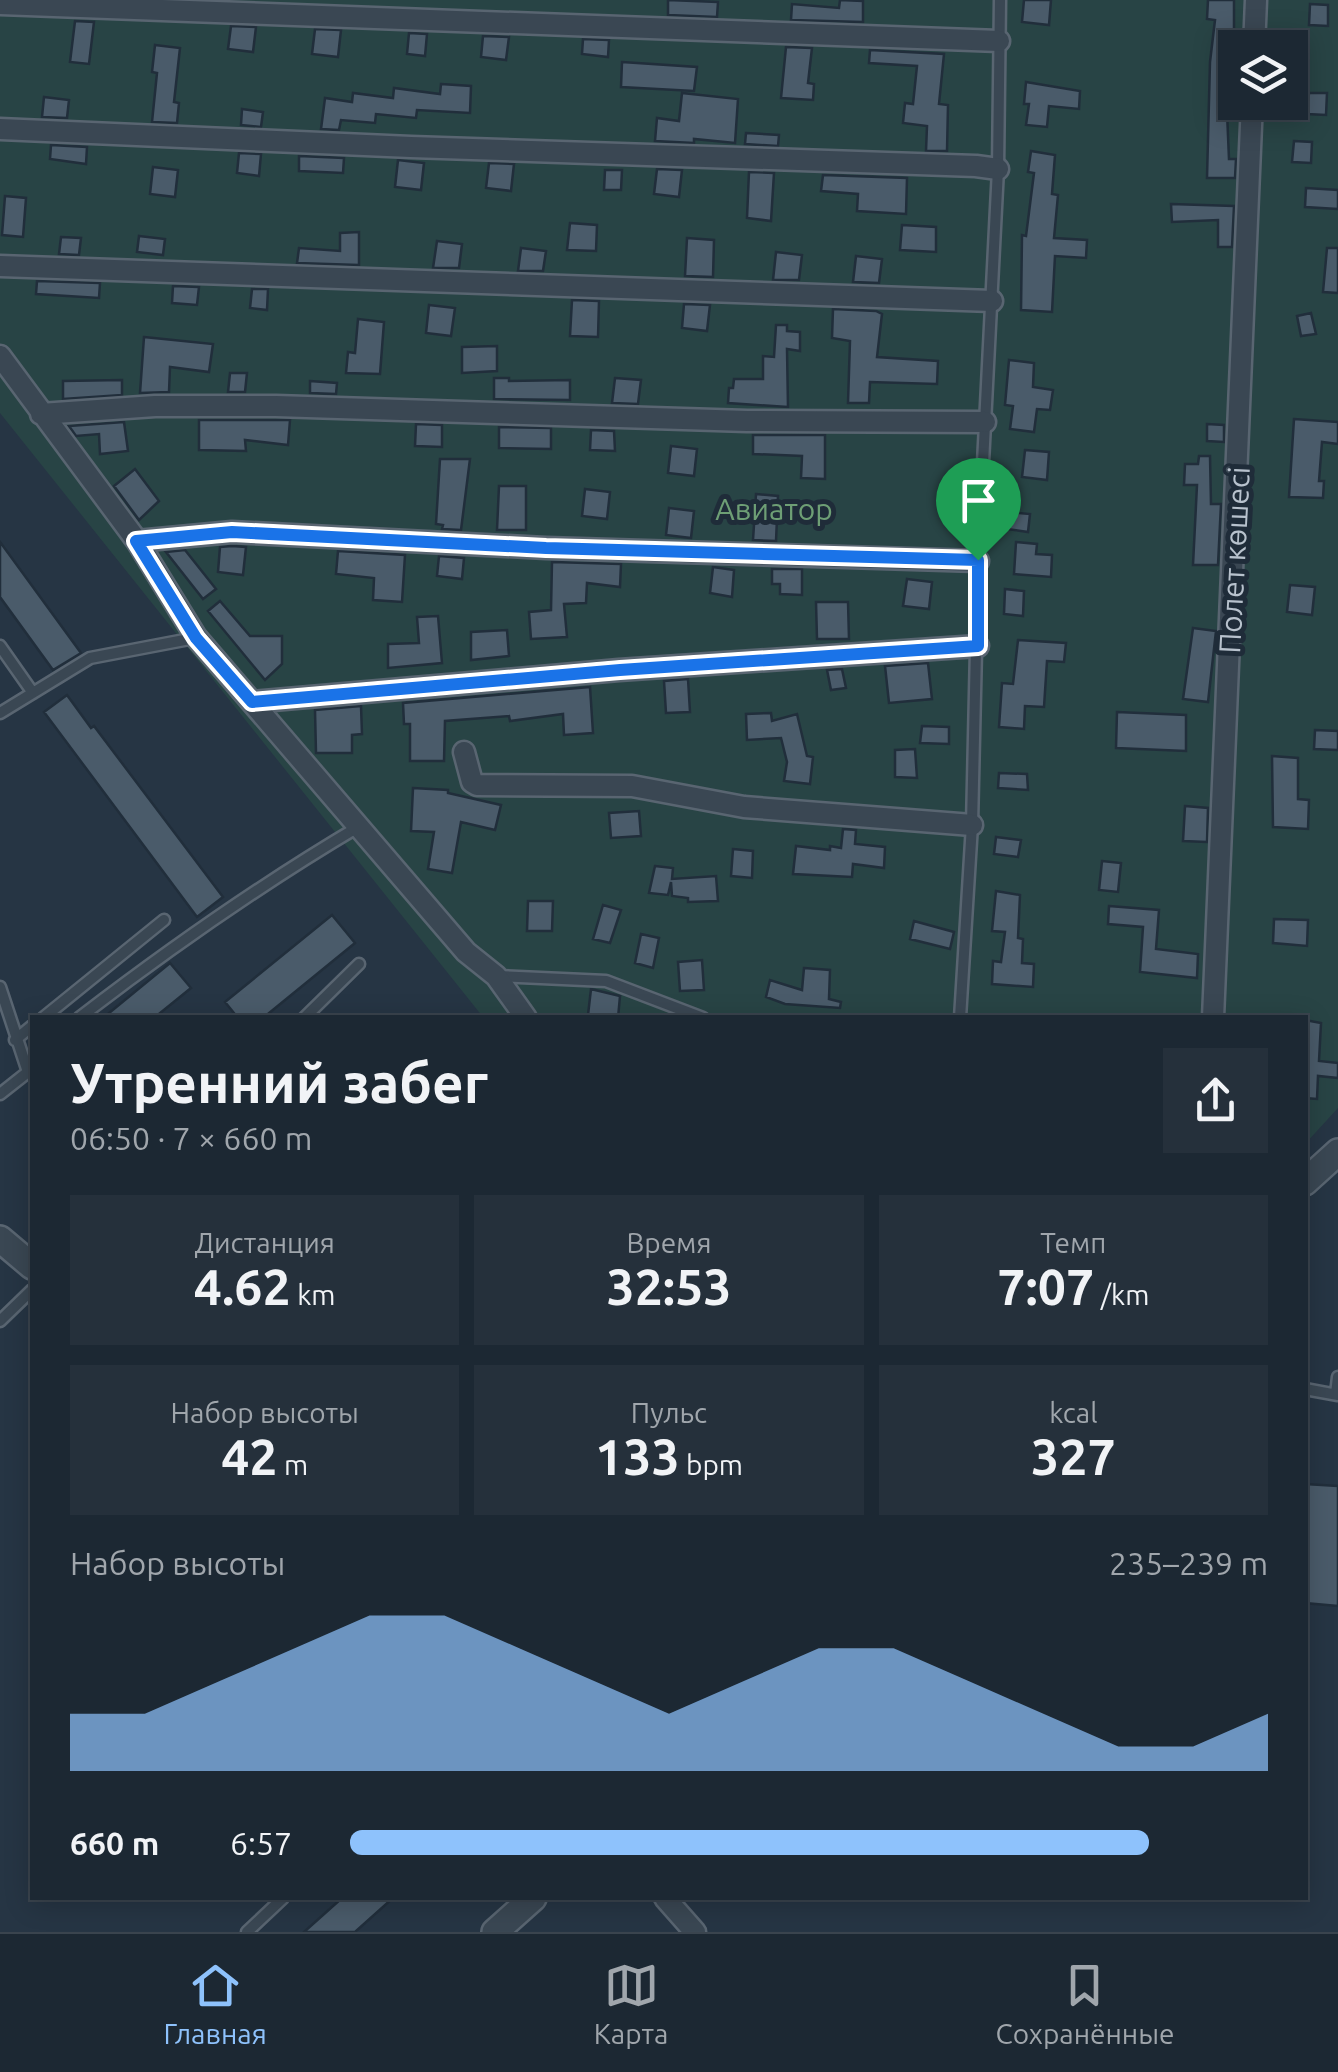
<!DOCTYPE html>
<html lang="ru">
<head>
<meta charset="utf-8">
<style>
	body { margin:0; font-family:Ubuntu,sans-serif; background:#25303b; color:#f1f3f6; height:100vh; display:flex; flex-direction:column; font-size:38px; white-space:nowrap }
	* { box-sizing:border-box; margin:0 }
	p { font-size:32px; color:#a0a6ac }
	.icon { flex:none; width:55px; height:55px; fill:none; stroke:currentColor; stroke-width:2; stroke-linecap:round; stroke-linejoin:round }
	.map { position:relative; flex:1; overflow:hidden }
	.drawer { position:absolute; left:30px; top:1015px; width:1278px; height:885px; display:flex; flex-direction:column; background:#1c2833; border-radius:0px; box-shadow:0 5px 25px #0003,0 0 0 2px #3a444e }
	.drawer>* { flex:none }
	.fabs { position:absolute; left:1218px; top:30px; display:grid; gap:20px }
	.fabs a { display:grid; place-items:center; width:90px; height:90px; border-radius:0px; background:#1c2833; box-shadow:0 5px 25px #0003,0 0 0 2px #3a444e; font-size:50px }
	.pin { position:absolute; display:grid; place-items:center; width:85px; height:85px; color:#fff; margin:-102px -42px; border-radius:50% 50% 50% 0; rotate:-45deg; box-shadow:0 0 10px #0007 }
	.pin .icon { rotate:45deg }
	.round { display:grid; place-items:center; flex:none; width:105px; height:105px; border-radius:0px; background:#25303b }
	.overview { display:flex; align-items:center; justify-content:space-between; height:170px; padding:0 40px }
	h1 { font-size:55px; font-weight:700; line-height:75px }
	.stats { display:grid; grid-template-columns:repeat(3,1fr); gap:15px; height:170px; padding:10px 40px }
	.stats div { display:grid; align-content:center; border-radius:0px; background:#25303b; text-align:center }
	.stats b { font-size:50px; font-weight:700 }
	.stats small { font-size:28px; font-weight:400 }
	.stats p { font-size:28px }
	.chart { height:280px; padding:20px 40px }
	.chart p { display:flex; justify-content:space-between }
	.chart svg { width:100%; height:180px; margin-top:10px; fill:#8ec2fc; opacity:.7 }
	ul { padding:0 40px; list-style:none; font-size:32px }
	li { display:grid; grid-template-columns:160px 120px 1fr; align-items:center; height:75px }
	li i { height:25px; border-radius:12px; background:#8ec2fc }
	.dock { display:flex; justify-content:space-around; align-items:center; height:140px; border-top:2px solid #3a444e; background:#1c2833; font-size:28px; color:#a0a6ac }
	.dock a { display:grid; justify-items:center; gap:5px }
	.dock .active { color:#8ec2fc }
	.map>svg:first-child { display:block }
	.green { fill:#284445; fill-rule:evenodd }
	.building { fill:#4a5b6a; stroke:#212e3b; stroke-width:2.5 }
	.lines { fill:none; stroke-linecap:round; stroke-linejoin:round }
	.service-casing { stroke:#596571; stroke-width:15 }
	.minor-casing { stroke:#596571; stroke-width:25 }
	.tertiary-casing { stroke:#596571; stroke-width:30 }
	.service { stroke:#3a4753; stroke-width:10 }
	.minor { stroke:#3a4753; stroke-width:20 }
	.tertiary { stroke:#3a4753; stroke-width:25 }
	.route-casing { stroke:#fff; stroke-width:20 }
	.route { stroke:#1a73e8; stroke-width:12 }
	.labels { text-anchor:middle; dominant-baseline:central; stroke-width:10; stroke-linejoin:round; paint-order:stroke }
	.park-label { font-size:30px; fill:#6e9f75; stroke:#1f2c39 }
	.street-label { font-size:30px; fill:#b8c2cd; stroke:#1f2c39 }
</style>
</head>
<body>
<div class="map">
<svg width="1338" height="1932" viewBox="0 0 1338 1932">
	<rect width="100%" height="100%" fill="#263544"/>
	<!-- green -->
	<path class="green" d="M 0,0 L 1338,0 L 1338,1108 L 1305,1144 L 1305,1018 L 483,1017 L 0,413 ZM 1235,48 L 1290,48 L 1290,102 L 1235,102 Z"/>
	<!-- building -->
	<path class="building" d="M 668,0 L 718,2 L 717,17 L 668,15 Z
		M 840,0 L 863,1 L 863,22 L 791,20 L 792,4 L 839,8 Z
		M 1024,0 L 1051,0 L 1049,25 L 1022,22 Z
		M 1208,0 L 1234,0 L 1234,30 L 1239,30 L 1233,57 L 1235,112 L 1227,112 L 1229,159 L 1236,159 L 1235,178 L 1207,178 L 1210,62 L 1215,20 L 1207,19 Z
		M 1310,4 L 1328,5 L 1328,26 L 1309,25 Z
		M 75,21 L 94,22 L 89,64 L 70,62 Z
		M 231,26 L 256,27 L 253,52 L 228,49 Z
		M 315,29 L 341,30 L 338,57 L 312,54 Z
		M 409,33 L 427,34 L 425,56 L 407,54 Z
		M 483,36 L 509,37 L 506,60 L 481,57 Z
		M 583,39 L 609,40 L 608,57 L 582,54 Z
		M 155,45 L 180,48 L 174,102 L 179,103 L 177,123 L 152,122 L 157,73 L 152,72 Z
		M 786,47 L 812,48 L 808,83 L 814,84 L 813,100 L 781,98 Z
		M 870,50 L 944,54 L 939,104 L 948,105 L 947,151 L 926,151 L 927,126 L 903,123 L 905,103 L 913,104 L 917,66 L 869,63 Z
		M 622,62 L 697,67 L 694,91 L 621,87 Z
		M 1026,82 L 1080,91 L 1079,109 L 1049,106 L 1047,127 L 1026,125 L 1029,104 L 1024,104 Z
		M 441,84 L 471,86 L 470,113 L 417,110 L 416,118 L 376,114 L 375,123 L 341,120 L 339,130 L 321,129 L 325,98 L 352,102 L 353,93 L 393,98 L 394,88 L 440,94 Z
		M 682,93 L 738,99 L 735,143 L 694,139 L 694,143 L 655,141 L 657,118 L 679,121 Z
		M 1309,93 L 1327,93 L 1326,115 L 1307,114 Z
		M 44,97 L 69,100 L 67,118 L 42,117 Z
		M 242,109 L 263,112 L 261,127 L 241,125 Z
		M 746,133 L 779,135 L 778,146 L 745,144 Z
		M 1294,141 L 1312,142 L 1311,163 L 1292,162 Z
		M 51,145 L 87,147 L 86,164 L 50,159 Z
		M 1031,151 L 1055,155 L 1052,194 L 1058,195 L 1054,238 L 1087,240 L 1086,258 L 1055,256 L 1052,312 L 1021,310 L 1022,235 L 1026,236 L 1034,173 L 1028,172 Z
		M 239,153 L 261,154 L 259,176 L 237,173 Z
		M 299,156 L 344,158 L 343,173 L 299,171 Z
		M 398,160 L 424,163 L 421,190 L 395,187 Z
		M 489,163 L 514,164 L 511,191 L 486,188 Z
		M 153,167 L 178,170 L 175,197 L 150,194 Z
		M 657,169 L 682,170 L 679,197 L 654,194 Z
		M 605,170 L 622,170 L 621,190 L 604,190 Z
		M 749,172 L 774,173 L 771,221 L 747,218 Z
		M 823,175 L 907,178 L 906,214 L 857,211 L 858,194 L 821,191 Z
		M 1306,188 L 1338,190 L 1338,209 L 1305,207 Z
		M 5,196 L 26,198 L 23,237 L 2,235 Z
		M 1171,204 L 1234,206 L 1232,247 L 1218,247 L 1218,220 L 1172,222 Z
		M 570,223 L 597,225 L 596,251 L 567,250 Z
		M 902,225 L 936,227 L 936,252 L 900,250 Z
		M 359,232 L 359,265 L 297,263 L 299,248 L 340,251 L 340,233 Z
		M 139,236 L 165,239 L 163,255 L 137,252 Z
		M 61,237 L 81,238 L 79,255 L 59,254 Z
		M 687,238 L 714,240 L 713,277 L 685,276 Z
		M 437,241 L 462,244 L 459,268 L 433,268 Z
		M 521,248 L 546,251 L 543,271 L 518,271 Z
		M 1327,248 L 1338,248 L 1338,293 L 1323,292 Z
		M 776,252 L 802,255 L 799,280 L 773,280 Z
		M 856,256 L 882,259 L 879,283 L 853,282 Z
		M 37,281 L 100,283 L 99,298 L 36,294 Z
		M 173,286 L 199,287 L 197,305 L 172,303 Z
		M 252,289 L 268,289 L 267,310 L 250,308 Z
		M 572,300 L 599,301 L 598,337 L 570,336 Z
		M 684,304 L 710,305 L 707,331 L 682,328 Z
		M 429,305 L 455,308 L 451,336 L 426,333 Z
		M 833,309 L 876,311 L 882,314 L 877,357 L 938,361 L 937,384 L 870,382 L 869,403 L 848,403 L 850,341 L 832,338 Z
		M 1311,313 L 1316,334 L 1301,336 L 1297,316 Z
		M 358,319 L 384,322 L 380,374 L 346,373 L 348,352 L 355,353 Z
		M 776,325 L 787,325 L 787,331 L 800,332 L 800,351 L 787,349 L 788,407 L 728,403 L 729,388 L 733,388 L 734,379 L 763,379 L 763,356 L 774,357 Z
		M 144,337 L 213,344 L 209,372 L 170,367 L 169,392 L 140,393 Z
		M 497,346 L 497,371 L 462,373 L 462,347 Z
		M 1009,360 L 1034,363 L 1033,387 L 1053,390 L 1050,410 L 1037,409 L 1034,432 L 1010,429 L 1013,406 L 1005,405 Z
		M 230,373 L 247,373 L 245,392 L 228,392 Z
		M 494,378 L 509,378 L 509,381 L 570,380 L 570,400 L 494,399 Z
		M 615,378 L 641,380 L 638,404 L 612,403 Z
		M 122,380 L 122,395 L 63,399 L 63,381 Z
		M 310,381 L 337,383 L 336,394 L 310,393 Z
		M 1294,419 L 1338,422 L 1338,444 L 1322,442 L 1319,481 L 1324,481 L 1323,498 L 1289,497 Z
		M 199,420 L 290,420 L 288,445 L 245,440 L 246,451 L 199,450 Z
		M 124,422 L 128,451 L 100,454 L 99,434 L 76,436 L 69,426 Z
		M 416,424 L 442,425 L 442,447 L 415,446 Z
		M 1207,424 L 1224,425 L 1224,442 L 1207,441 Z
		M 499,427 L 551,428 L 551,449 L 499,448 Z
		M 591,430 L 614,431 L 615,451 L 590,450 Z
		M 753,435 L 825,435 L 825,479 L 801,478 L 802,456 L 753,454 Z
		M 671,446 L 697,449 L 694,476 L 668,473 Z
		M 1025,450 L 1049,452 L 1047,480 L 1022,477 Z
		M 1199,456 L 1210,456 L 1211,504 L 1221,504 L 1218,565 L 1193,565 L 1197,485 L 1184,485 L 1185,464 L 1198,464 Z
		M 440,459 L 470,459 L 461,530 L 442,529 L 443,525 L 436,524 Z
		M 135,469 L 159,501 L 139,520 L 114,486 Z
		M 499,486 L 526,486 L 526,530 L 497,530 Z
		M 585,489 L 610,492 L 607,519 L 582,516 Z
		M 756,494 L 778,496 L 776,541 L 753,540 Z
		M 669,508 L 694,511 L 691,538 L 666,535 Z
		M 1009,512 L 1030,514 L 1028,532 L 1007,529 Z
		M 0,542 L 81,653 L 53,670 L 0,597 Z
		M 1016,542 L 1037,544 L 1036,554 L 1052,555 L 1051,577 L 1014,574 Z
		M 232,546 L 246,547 L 243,575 L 218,572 L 220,547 Z
		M 185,550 L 216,589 L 203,599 L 166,552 Z
		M 338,551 L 405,555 L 402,602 L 373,600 L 374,578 L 336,574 Z
		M 439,556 L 464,558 L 462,579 L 437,576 Z
		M 552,562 L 621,564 L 620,587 L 587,583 L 586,603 L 564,604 L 567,637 L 531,639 L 529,612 L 551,610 Z
		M 713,567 L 734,570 L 732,597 L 710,593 Z
		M 772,569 L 802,569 L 802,595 L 780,594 L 780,584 L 772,584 Z
		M 907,579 L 932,582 L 929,609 L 903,606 Z
		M 1290,585 L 1315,587 L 1312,615 L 1287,612 Z
		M 1005,589 L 1024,591 L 1023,616 L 1004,614 Z
		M 220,601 L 250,636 L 282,636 L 282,664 L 265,680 L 208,611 Z
		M 816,602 L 848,602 L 849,639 L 817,639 Z
		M 438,616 L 442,663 L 388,668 L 388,644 L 419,643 L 417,617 Z
		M 1193,628 L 1216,631 L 1208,702 L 1183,699 Z
		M 507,630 L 509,656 L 471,660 L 471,632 Z
		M 1018,640 L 1066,643 L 1064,662 L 1047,661 L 1044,707 L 1025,706 L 1024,729 L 999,727 L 1002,683 L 1013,684 Z
		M 928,663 L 932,699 L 889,703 L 885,666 Z
		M 842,669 L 846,688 L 831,690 L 827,670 Z
		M 688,679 L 690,712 L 666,713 L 664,681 Z
		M 590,687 L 593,733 L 564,735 L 563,714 L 510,721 L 509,716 L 445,721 L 444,761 L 410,761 L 410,724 L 404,724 L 403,703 Z
		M 67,695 L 91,728 L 94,726 L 223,897 L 197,917 L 44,712 Z
		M 361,706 L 362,734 L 352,735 L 352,753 L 316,753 L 315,710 Z
		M 1117,712 L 1186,715 L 1186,751 L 1116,748 Z
		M 771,713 L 772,721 L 797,714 L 807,756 L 813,757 L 810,784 L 784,781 L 787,762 L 781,738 L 747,740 L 746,714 Z
		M 922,726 L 949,727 L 949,744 L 920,743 Z
		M 1315,730 L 1338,731 L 1338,750 L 1314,749 Z
		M 915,749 L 917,778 L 895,777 L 895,750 Z
		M 1272,756 L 1298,758 L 1298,799 L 1309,800 L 1308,829 L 1273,827 Z
		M 999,773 L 1027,774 L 1028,790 L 998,788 Z
		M 413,788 L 448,790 L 448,793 L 501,805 L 495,830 L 461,822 L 452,873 L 428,869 L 434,832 L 411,831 Z
		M 1185,806 L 1208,808 L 1207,842 L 1183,841 Z
		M 639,811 L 641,836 L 611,838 L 609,813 Z
		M 843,829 L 856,830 L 855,844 L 885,847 L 884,868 L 853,864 L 852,877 L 793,874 L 796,846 L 830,850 L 830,846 L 841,848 Z
		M 996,837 L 1021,840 L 1018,857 L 994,854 Z
		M 733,849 L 753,851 L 752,878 L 731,876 Z
		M 1102,861 L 1121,863 L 1118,892 L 1099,890 Z
		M 655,866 L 673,868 L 672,879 L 716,876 L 718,901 L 688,902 L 688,898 L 672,896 L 671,882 L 668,895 L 649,893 Z
		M 996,891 L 1020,895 L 1018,938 L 1023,939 L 1022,963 L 1034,964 L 1033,987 L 992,984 L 993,961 L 1001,962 L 1005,932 L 992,931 Z
		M 528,901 L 553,901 L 552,931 L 527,931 Z
		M 603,905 L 621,910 L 610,943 L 593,939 Z
		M 1109,906 L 1159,910 L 1156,949 L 1198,954 L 1197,978 L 1140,972 L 1143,927 L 1108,924 Z
		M 332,915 L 355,943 L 263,1018 L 238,1018 L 225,1002 Z
		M 1274,919 L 1308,920 L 1307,946 L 1273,943 Z
		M 914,921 L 954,932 L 950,949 L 910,939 Z
		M 641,934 L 659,938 L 653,968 L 635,963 Z
		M 702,960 L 704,990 L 680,991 L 678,962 Z
		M 170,963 L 191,988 L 154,1018 L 103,1018 Z
		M 804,968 L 830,970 L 829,999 L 841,1002 L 840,1008 L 785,1004 L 766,997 L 770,980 L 802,990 Z
		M 591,989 L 620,996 L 618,1018 L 588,1015 Z
		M 1305,1020 L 1321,1023 L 1319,1061 L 1338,1063 L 1338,1078 L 1318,1076 L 1317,1099 L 1305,1098 Z
		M 1305,1484 L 1338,1486 L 1338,1606 L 1305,1603 Z
		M 342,1898 L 393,1898 L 355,1932 L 304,1932 Z"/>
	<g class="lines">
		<defs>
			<path id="service" d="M 0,646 L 33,693
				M 0,713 L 90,658 L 195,638
				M 497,976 L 606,981 L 703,1018
				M 0,987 L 28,1072
				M 43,1018 L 164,920
				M 79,1018 C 169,949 260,885 358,827
				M 304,1018 L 359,964
				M 960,1018 L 972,825 L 978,561 L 998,169 L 1000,0
				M 15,1040 L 32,1026
				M 0,1094 L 28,1072 L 31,1074
				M 0,1321 L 32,1290
				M 1305,1389 L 1338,1395
				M 1336,1394 L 1338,1377
				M 247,1932 L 283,1898"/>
			<path id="minor" d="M 0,4 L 999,41
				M 1254,48 L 1256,0
				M 0,129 L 411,147 L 976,166 L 998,169
				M 0,266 L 992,301
				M 0,356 L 137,541 L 196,637 L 466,952 L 496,976 L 526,1018
				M 41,414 L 155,406 L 276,406 L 747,421 L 985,422
				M 137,541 L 232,532 L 546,548 L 978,561
				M 252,702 L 619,670 L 978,646
				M 464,752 L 472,782 L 477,785 L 632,786 L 744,807 L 972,825
				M 1213,1018 L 1252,102
				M 665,1898 L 695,1932"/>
			<path id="tertiary" d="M 1305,1182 L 1338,1152
				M 0,1239 L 32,1266
				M 495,1932 L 533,1898"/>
		</defs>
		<!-- service casing -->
		<use href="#service" class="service-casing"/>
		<!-- minor casing -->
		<use href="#minor" class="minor-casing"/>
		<!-- tertiary casing -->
		<use href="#tertiary" class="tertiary-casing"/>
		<!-- service -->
		<use href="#service" class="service"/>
		<!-- minor -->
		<use href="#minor" class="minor"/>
		<!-- tertiary -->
		<use href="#tertiary" class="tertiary"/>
	</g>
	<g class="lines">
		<defs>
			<path id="route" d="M 232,532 L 546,548 L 978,560 L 978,646 L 620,670 L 252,702 L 196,638 L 136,541 Z"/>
		</defs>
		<!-- route casing -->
		<use href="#route" class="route-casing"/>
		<!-- route -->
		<use href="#route" class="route"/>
	</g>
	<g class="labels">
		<!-- park labels -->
		<g class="park-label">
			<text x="774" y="509">Авиатор</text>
		</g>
		<!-- street labels -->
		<g class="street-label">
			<text transform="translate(1234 560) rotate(-87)">Полет көшесі</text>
		</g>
	</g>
</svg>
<div class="fabs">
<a><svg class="icon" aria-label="layers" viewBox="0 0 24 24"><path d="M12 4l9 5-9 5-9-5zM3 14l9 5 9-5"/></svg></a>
</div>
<div class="pin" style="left:978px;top:560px;background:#1e9e55"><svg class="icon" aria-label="arrive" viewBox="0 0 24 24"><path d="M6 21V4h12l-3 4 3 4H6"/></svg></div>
<section class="drawer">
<div class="overview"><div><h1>Утренний забег</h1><p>06:50 · 7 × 660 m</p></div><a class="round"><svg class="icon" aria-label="share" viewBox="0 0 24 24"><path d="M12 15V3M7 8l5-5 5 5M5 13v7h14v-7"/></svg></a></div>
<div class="stats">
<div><p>Дистанция</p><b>4.62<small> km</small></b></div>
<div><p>Время</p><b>32:53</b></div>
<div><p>Темп</p><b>7:07<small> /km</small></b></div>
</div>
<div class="stats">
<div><p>Набор высоты</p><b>42<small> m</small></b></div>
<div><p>Пульс</p><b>133<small> bpm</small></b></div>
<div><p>kcal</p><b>327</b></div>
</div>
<div class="chart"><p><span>Набор высоты</span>235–239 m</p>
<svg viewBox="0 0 160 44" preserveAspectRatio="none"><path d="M0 44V30L10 30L20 22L30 14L40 6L50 6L60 14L70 22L80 30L90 22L100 14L110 14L120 22L130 30L140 38L150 38L160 30V44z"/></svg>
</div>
<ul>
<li><b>660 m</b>6:57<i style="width:87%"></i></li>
</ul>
</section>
</div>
<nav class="dock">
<a class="active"><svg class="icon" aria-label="home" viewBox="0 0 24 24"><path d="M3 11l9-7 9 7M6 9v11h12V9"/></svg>Главная</a>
<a><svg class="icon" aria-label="map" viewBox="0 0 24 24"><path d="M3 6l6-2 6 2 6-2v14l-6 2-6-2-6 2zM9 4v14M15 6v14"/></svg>Карта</a>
<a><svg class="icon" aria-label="saved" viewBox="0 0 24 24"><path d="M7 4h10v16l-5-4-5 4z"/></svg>Сохранённые</a>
</nav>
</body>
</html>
